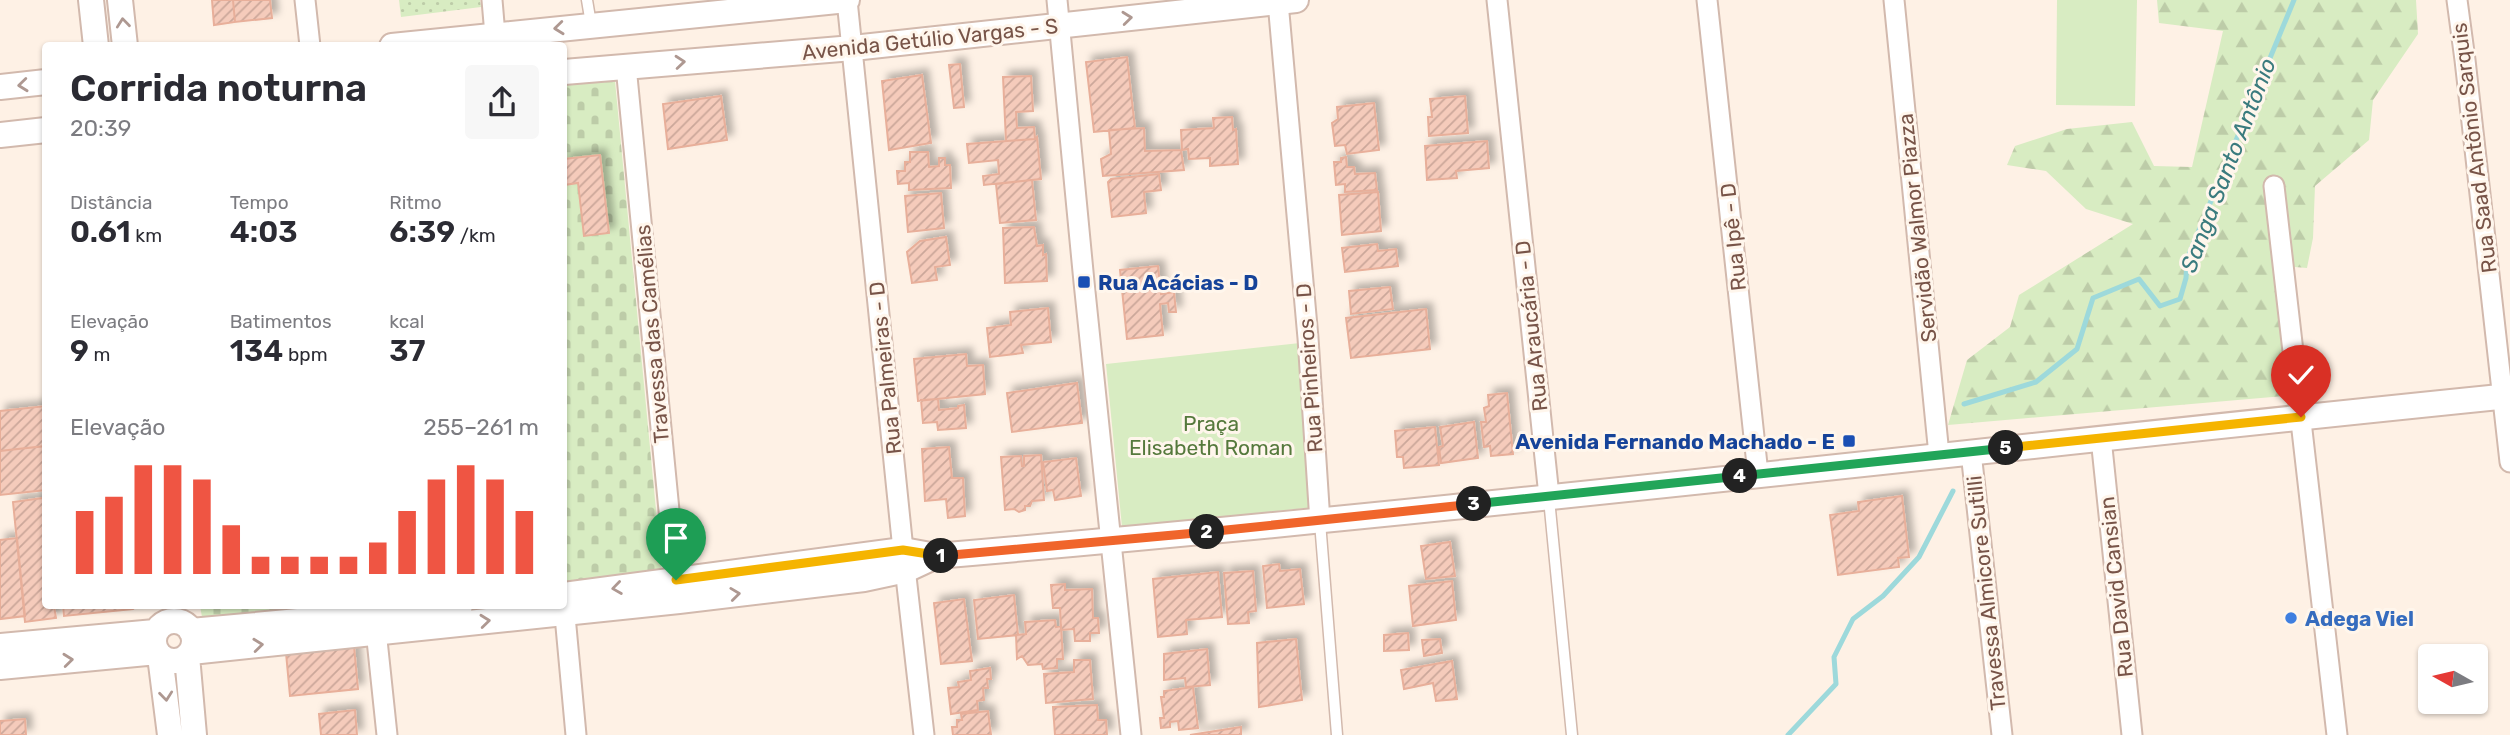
<!DOCTYPE html>
<html lang="pt">
<head>
<meta charset="utf-8">
<style>
	body { margin:0; font-family:Rubik,sans-serif; background:#f7f7f7; color:#2b2b33; height:100vh; display:flex; flex-direction:column; font-size:26px; white-space:nowrap }
	* { box-sizing:border-box; margin:0 }
	p { font-size:23px; color:#7c7c81 }
	.icon { flex:none; width:38px; height:38px; fill:none; stroke:currentColor; stroke-width:2; stroke-linecap:round; stroke-linejoin:round }
	.map { position:relative; flex:1; overflow:hidden }
	.details { position:absolute; left:42px; top:42px; width:525px; height:567px; display:flex; flex-direction:column; background:#fff; border-radius:7px; box-shadow:0 2px 5px #0004 }
	.details>* { flex:none }
	.needle { width:46px; rotate:278deg }
	.fabs { position:absolute; left:2418px; top:644px; display:grid; gap:14px }
	.fabs a { display:grid; place-items:center; width:70px; height:70px; border-radius:7px; background:#fff; box-shadow:0 2px 5px #0004; font-size:35px }
	.pin { position:absolute; display:grid; place-items:center; width:60px; height:60px; color:#fff; margin:-72px -30px; border-radius:50% 50% 50% 0; rotate:-45deg; box-shadow:0 0 7px #0007 }
	.pin .icon { rotate:45deg }
	.km { position:absolute; width:35px; height:35px; margin:-18px; border-radius:50%; background:#222; color:#fff; font-size:19px; line-height:35px; text-align:center }
	.round { display:grid; place-items:center; flex:none; width:74px; height:74px; border-radius:7px; background:#f7f7f7 }
	.headline { display:flex; align-items:center; justify-content:space-between; height:119px; padding:0 28px }
	h1 { font-size:38px; font-weight:600; line-height:52px }
	.figures { display:grid; grid-template-columns:repeat(3,1fr); gap:10px; height:119px; padding:7px 28px }
	.figures div { display:grid; align-content:center }
	.figures b { font-size:30px; font-weight:600 }
	.figures small { font-size:19px; font-weight:400 }
	.figures p { font-size:19px }
	.chart { height:196px; padding:14px 28px }
	.chart p { display:flex; justify-content:space-between }
	.chart svg { width:100%; height:126px; margin-top:7px; stroke:#ef5543; stroke-width:6 }
	.map>svg:first-child { display:block }
	.grass { fill:url(#grass-dots) }
	.forest { fill:url(#forest-firs) }
	.cemetery { fill:url(#cemetery-stones) }
	.park { fill:#d8ecc2 }
	.lines { fill:none; stroke-linecap:round; stroke-linejoin:round }
	.stream { stroke:#9dd9db; stroke-width:5 }
	.building { fill:url(#building-hatch); stroke:#e8af9a; stroke-width:2; filter:url(#shadow) }
	.service-casing { stroke:#d2b9ad; stroke-width:13 }
	.minor-casing { stroke:#d2b9ad; stroke-width:23 }
	.tertiary-casing { stroke:#d2b9ad; stroke-width:28 }
	.service { stroke:#fff; stroke-width:10 }
	.minor { stroke:#fff; stroke-width:19 }
	.tertiary { stroke:#fff; stroke-width:24 }
	.oneway { stroke:#ae9891 }
	.split-1-casing { stroke:#fff; stroke-width:14 }
	.split-2-casing { stroke:#fff; stroke-width:14 }
	.split-3-casing { stroke:#fff; stroke-width:14 }
	.split-4-casing { stroke:#fff; stroke-width:14 }
	.split-5-casing { stroke:#fff; stroke-width:14 }
	.split-6-casing { stroke:#fff; stroke-width:14 }
	.split-1 { stroke:#f5b400; stroke-width:9 }
	.split-2 { stroke:#f0652b; stroke-width:9 }
	.split-3 { stroke:#f0652b; stroke-width:9 }
	.split-4 { stroke:#22a559; stroke-width:9 }
	.split-5 { stroke:#22a559; stroke-width:9 }
	.split-6 { stroke:#f5b400; stroke-width:9 }
	.transit-dot { fill:#1a4fb4; stroke:#fff6ec; stroke-width:2.5 }
	.shop-dot { fill:#3f7fe0; stroke:#fff6ec; stroke-width:2.5 }
	.labels { text-anchor:middle; dominant-baseline:central; stroke-width:6; stroke-linejoin:round; paint-order:stroke }
	.street-label { font-size:21px; fill:#785448; stroke:#fff6ec }
	.transit-label { font-size:21px; font-weight:bold; fill:#164399; stroke:#fff6ec; text-anchor:start }
	.park-label { font-size:21px; fill:#55793c; stroke:#fff6ec }
	.shop-label { font-size:21px; font-weight:bold; fill:#366cbe; stroke:#fff6ec; text-anchor:start }
	.water-label { font-size:23px; font-style:italic; fill:#3a7b7e; stroke:#fff6ec }
</style>
</head>
<body>
<div class="map">
<svg width="2510" height="735" viewBox="0 0 2510 735">
	<defs>
		<pattern id="grass-dots" width="8" height="8" patternUnits="userSpaceOnUse" patternTransform="scale(1.75)"><rect width="8" height="8" fill="#d8ecc2"/><path d="M2 2h.1M6 6h.1" fill="none" stroke="#bdcca8" stroke-width="1.8" stroke-linecap="round"/></pattern>
		<pattern id="forest-firs" width="22" height="20" patternUnits="userSpaceOnUse" patternTransform="scale(1.75)"><rect width="22" height="20" fill="#d8ecc2"/><path d="M5 1l3.5 6h-7zM16 11l3.5 6h-7z" fill="#bdcca8"/></pattern>
		<pattern id="cemetery-stones" width="16" height="16" patternUnits="userSpaceOnUse" patternTransform="scale(1.75)"><rect width="16" height="16" fill="#d8ecc2"/><path d="M2 7V4a2 2 0 0 1 4 0v3zM10 15v-3a2 2 0 0 1 4 0v3z" fill="#bdcca8"/></pattern>
		<pattern id="building-hatch" width="6" height="6" patternUnits="userSpaceOnUse" patternTransform="scale(1.75)"><rect width="6" height="6" fill="#f5cbbb"/><path d="M-1 1l2-2M0 6l6-6M5 7l2-2" fill="none" stroke="#cba79a"/></pattern>
		<filter id="shadow"><feDropShadow dx="6" dy="-6" stdDeviation="3.5" flood-color="#0004"/></filter>
	</defs>
	<rect width="100%" height="100%" fill="#fef1e5"/>
	<!-- grass -->
	<path class="grass" d="M 399,0 L 480,0 L 481,7 L 401,17 Z"/>
	<!-- forest -->
	<path class="forest" d="M 2157,0 L 2416,0 L 2418,34 L 2373,100 L 2369,140 L 2315,186 L 2313,238 L 2307,268 L 2283,266 L 2284,396 L 1948,425 L 1967,360 L 2010,327 L 2019,295 L 2133,224 L 2086,209 L 2046,171 L 2007,165 L 2015,146 L 2067,129 L 2132,122 L 2154,166 L 2192,167 L 2223,31 L 2159,23 Z"/>
	<!-- cemetery -->
	<path class="cemetery" d="M 564,80 L 615,81 L 662,573 L 564,582 Z
		M 200,606 L 318,606 L 202,617 Z"/>
	<!-- park -->
	<path class="park" d="M 2057,0 L 2137,0 L 2135,106 L 2056,105 Z
		M 1300,343 L 1316,507 L 1122,527 L 1106,364 Z"/>
	<g class="lines">
		<!-- stream -->
		<path class="stream" d="M 1964,404 L 2036,382 L 2077,349 L 2093,298 L 2139,279 L 2160,306 L 2180,299 L 2186,278 L 2187,259 L 2294,0
			M 1788,735 L 1836,684 L 1834,657 L 1853,619 L 1883,596 L 1919,557 L 1953,491"/>
	</g>
	<!-- building -->
	<path class="building" d="M 212,0 L 233,0 L 235,22 L 214,25 Z
		M 233,0 L 270,0 L 272,18 L 235,22 Z
		M 1127,57 L 1135,128 L 1094,132 L 1086,62 Z
		M 960,64 L 964,107 L 954,108 L 949,65 Z
		M 922,75 L 931,143 L 889,150 L 882,81 Z
		M 1031,76 L 1033,111 L 1016,112 L 1017,128 L 1034,127 L 1035,139 L 1006,141 L 1003,77 Z
		M 721,96 L 727,140 L 668,149 L 663,104 Z
		M 1465,96 L 1468,133 L 1429,136 L 1428,117 L 1432,117 L 1430,99 Z
		M 1374,103 L 1379,150 L 1347,154 L 1345,145 L 1335,146 L 1332,123 L 1338,119 L 1337,107 Z
		M 1232,117 L 1233,130 L 1236,129 L 1238,164 L 1210,166 L 1210,158 L 1189,159 L 1188,149 L 1182,150 L 1181,130 L 1214,128 L 1213,118 Z
		M 1144,128 L 1145,151 L 1181,150 L 1184,170 L 1103,176 L 1101,159 L 1111,154 L 1109,130 Z
		M 1037,137 L 1041,179 L 984,185 L 983,176 L 999,174 L 998,160 L 969,163 L 967,144 L 1035,139 Z
		M 1487,141 L 1489,168 L 1456,171 L 1457,178 L 1427,180 L 1425,146 Z
		M 910,152 L 928,152 L 929,167 L 939,166 L 939,158 L 945,158 L 945,165 L 950,165 L 951,188 L 909,190 L 909,183 L 898,184 L 897,171 L 905,171 L 905,162 L 910,162 Z
		M 600,155 L 609,233 L 584,236 L 578,183 L 564,185 L 564,159 Z
		M 1346,157 L 1347,167 L 1354,167 L 1355,174 L 1375,173 L 1377,190 L 1345,192 L 1345,184 L 1336,185 L 1334,162 L 1341,162 L 1341,158 Z
		M 1159,174 L 1161,190 L 1144,192 L 1146,213 L 1112,217 L 1108,182 L 1111,179 Z
		M 1032,180 L 1036,220 L 1000,223 L 996,184 Z
		M 1378,192 L 1381,231 L 1342,235 L 1339,195 Z
		M 941,193 L 944,228 L 908,232 L 905,196 Z
		M 1034,227 L 1037,246 L 1043,245 L 1043,255 L 1046,254 L 1047,281 L 1005,283 L 1003,228 Z
		M 946,237 L 950,265 L 935,267 L 937,280 L 912,283 L 907,252 L 920,241 Z
		M 1377,244 L 1378,251 L 1396,249 L 1398,266 L 1345,272 L 1342,248 Z
		M 1158,266 L 1161,294 L 1174,292 L 1176,312 L 1169,312 L 1168,303 L 1160,304 L 1163,335 L 1127,339 L 1120,270 Z
		M 1390,287 L 1393,309 L 1351,314 L 1349,291 Z
		M 1048,308 L 1051,342 L 1021,345 L 1023,353 L 990,357 L 987,328 L 1011,325 L 1010,312 Z
		M 1426,309 L 1430,349 L 1351,358 L 1346,318 Z
		M 966,354 L 967,366 L 983,365 L 985,394 L 918,401 L 914,359 Z
		M 1077,383 L 1082,423 L 1012,432 L 1007,393 Z
		M 1507,393 L 1513,454 L 1491,456 L 1490,446 L 1484,447 L 1481,422 L 1486,422 L 1484,408 L 1489,406 L 1488,395 Z
		M 938,399 L 939,410 L 958,408 L 958,406 L 964,405 L 966,428 L 938,430 L 937,422 L 923,423 L 921,400 Z
		M 46,406 L 46,446 L 0,451 L 0,411 Z
		M 1474,422 L 1478,458 L 1441,463 L 1439,447 L 1443,446 L 1440,427 Z
		M 1435,427 L 1439,465 L 1404,468 L 1403,457 L 1397,457 L 1395,431 Z
		M 44,446 L 46,490 L 0,495 L 0,451 Z
		M 949,447 L 952,478 L 963,478 L 965,516 L 948,518 L 946,499 L 925,501 L 922,449 Z
		M 1041,455 L 1044,500 L 1032,501 L 1030,506 L 1025,506 L 1025,510 L 1019,512 L 1014,509 L 1005,510 L 1001,457 L 1021,456 L 1022,466 L 1024,466 L 1024,456 Z
		M 1076,458 L 1081,496 L 1055,500 L 1053,490 L 1047,491 L 1043,462 Z
		M 1902,496 L 1909,557 L 1898,558 L 1899,567 L 1838,575 L 1830,515 L 1859,511 L 1858,502 Z
		M 43,498 L 46,524 L 46,606 L 54,606 L 56,618 L 25,622 L 13,502 Z
		M 17,538 L 25,616 L 0,619 L 0,540 Z
		M 1450,542 L 1455,576 L 1426,579 L 1421,546 Z
		M 1279,564 L 1280,571 L 1300,569 L 1304,604 L 1267,608 L 1263,566 Z
		M 1253,571 L 1256,611 L 1248,612 L 1249,623 L 1228,624 L 1224,573 Z
		M 1218,572 L 1222,617 L 1186,620 L 1187,634 L 1158,637 L 1153,579 Z
		M 1452,581 L 1456,620 L 1413,626 L 1409,586 Z
		M 1065,584 L 1065,590 L 1092,589 L 1093,618 L 1098,618 L 1099,633 L 1090,633 L 1090,641 L 1075,641 L 1074,629 L 1061,630 L 1060,608 L 1053,608 L 1051,585 Z
		M 1014,595 L 1018,635 L 978,639 L 974,600 Z
		M 964,599 L 972,661 L 941,664 L 934,603 Z
		M 63,606 L 137,606 L 133,609 L 64,616 Z
		M 1055,620 L 1056,627 L 1061,626 L 1063,659 L 1057,659 L 1057,668 L 1043,669 L 1042,664 L 1028,665 L 1022,656 L 1017,659 L 1016,635 L 1026,634 L 1025,622 Z
		M 1408,633 L 1409,650 L 1384,651 L 1384,635 Z
		M 1296,639 L 1302,700 L 1259,707 L 1257,643 Z
		M 1440,639 L 1442,653 L 1424,656 L 1422,640 Z
		M 354,646 L 358,689 L 290,696 L 286,653 Z
		M 1207,649 L 1210,685 L 1186,687 L 1185,678 L 1164,680 L 1164,654 Z
		M 1074,660 L 1090,660 L 1093,699 L 1046,703 L 1044,674 L 1074,672 Z
		M 1452,661 L 1457,699 L 1436,701 L 1433,683 L 1404,689 L 1401,670 Z
		M 990,668 L 991,679 L 987,679 L 988,688 L 983,688 L 984,700 L 977,701 L 978,710 L 951,714 L 948,688 L 959,687 L 958,682 L 971,680 L 970,671 Z
		M 1193,687 L 1198,728 L 1179,730 L 1178,721 L 1170,722 L 1170,727 L 1161,728 L 1160,718 L 1164,718 L 1161,697 L 1164,697 L 1164,691 Z
		M 1097,705 L 1098,720 L 1106,720 L 1107,735 L 1055,735 L 1053,707 Z
		M 355,710 L 357,735 L 321,735 L 319,714 Z
		M 988,711 L 991,735 L 953,735 L 952,727 L 957,727 L 957,720 L 962,720 L 961,714 Z
		M 25,719 L 26,735 L 0,735 L 0,721 Z
		M 1241,727 L 1241,735 L 1190,735 Z"/>
	<g class="lines">
		<defs>
			<path id="service" d="M 587,0 L 591,24
				M 1549,499 L 1572,735
				M 1320,522 L 1337,735"/>
			<path id="minor" d="M 305,0 L 310,46
				M 492,0 L 495,35
				M 847,0 L 903,550 L 924,735
				M 1057,0 L 1084,282 L 1131,735
				M 1497,0 L 1549,496
				M 1707,0 L 1758,474
				M 1894,0 L 1939,455
				M 2457,0 L 2465,60 L 2510,462
				M 1278,2 L 1308,338 L 1320,522
				M 626,66 L 677,593
				M 2274,186 L 2337,735
				M 2101,438 L 2132,735
				M 1971,452 L 2002,735
				M 564,605 L 576,735
				M 375,621 L 387,735"/>
			<path id="tertiary" d="M 91,0 L 96,46
				M 120,0 L 125,46
				M 392,46 L 847,0
				M 564,72 L 853,48 L 1296,0
				M 0,87 L 46,82
				M 0,135 L 46,130
				M 564,595 L 903,550 L 936,556 C 1462,511 1985,449 2510,396
				M154 641a20 20 0 1 1 40 0a20 20 0 1 1-40 0Z
				M 191,631 L 460,606
				M 0,646 L 155,632
				M 191,652 L 679,601 L 864,579 L 906,570 L 936,556
				M 160,656 L 170,735
				M 187,656 L 194,735
				M 0,667 L 157,652"/>
		</defs>
		<!-- service casing -->
		<use href="#service" class="service-casing"/>
		<!-- minor casing -->
		<use href="#minor" class="minor-casing"/>
		<!-- tertiary casing -->
		<use href="#tertiary" class="tertiary-casing"/>
		<!-- service -->
		<use href="#service" class="service"/>
		<!-- minor -->
		<use href="#minor" class="minor"/>
		<!-- tertiary -->
		<use href="#tertiary" class="tertiary"/>
	</g>
	<!-- one-way arrows -->
	<defs><path id="oneway-chevron" d="M-2-3.5L2.5 0L-2 3.5" fill="none" stroke-width="1.6" stroke-linecap="round" stroke-linejoin="round" transform="scale(1.75)"/></defs>
	<g class="oneway">
		<use href="#oneway-chevron" transform="translate(1127 18) rotate(-6)"/>
		<use href="#oneway-chevron" transform="translate(123 23) rotate(-96)"/>
		<use href="#oneway-chevron" transform="translate(559 28) rotate(174)"/>
		<use href="#oneway-chevron" transform="translate(680 62) rotate(-5)"/>
		<use href="#oneway-chevron" transform="translate(23 85) rotate(174)"/>
		<use href="#oneway-chevron" transform="translate(617 588) rotate(172)"/>
		<use href="#oneway-chevron" transform="translate(735 594) rotate(-7)"/>
		<use href="#oneway-chevron" transform="translate(485 621) rotate(-6)"/>
		<use href="#oneway-chevron" transform="translate(258 645) rotate(-6)"/>
		<use href="#oneway-chevron" transform="translate(68 660) rotate(-6)"/>
		<use href="#oneway-chevron" transform="translate(166 696) rotate(84)"/>
	</g>
	<g class="lines">
		<defs>
			<path id="split-1" d="M 676,580 L 903,550 L 941,556"/>
			<path id="split-2" d="M 941,556 L 1207,532"/>
			<path id="split-3" d="M 1207,532 L 1474,504"/>
			<path id="split-4" d="M 1474,504 L 1740,476"/>
			<path id="split-5" d="M 1740,476 L 2006,448"/>
			<path id="split-6" d="M 2006,448 L 2301,417"/>
		</defs>
		<!-- split-1 casing -->
		<use href="#split-1" class="split-1-casing"/>
		<!-- split-2 casing -->
		<use href="#split-2" class="split-2-casing"/>
		<!-- split-3 casing -->
		<use href="#split-3" class="split-3-casing"/>
		<!-- split-4 casing -->
		<use href="#split-4" class="split-4-casing"/>
		<!-- split-5 casing -->
		<use href="#split-5" class="split-5-casing"/>
		<!-- split-6 casing -->
		<use href="#split-6" class="split-6-casing"/>
		<!-- split-1 -->
		<use href="#split-1" class="split-1"/>
		<!-- split-2 -->
		<use href="#split-2" class="split-2"/>
		<!-- split-3 -->
		<use href="#split-3" class="split-3"/>
		<!-- split-4 -->
		<use href="#split-4" class="split-4"/>
		<!-- split-5 -->
		<use href="#split-5" class="split-5"/>
		<!-- split-6 -->
		<use href="#split-6" class="split-6"/>
	</g>
	<!-- markers -->
	<g class="transit-dot">
		<rect x="1077" y="275" width="14" height="14" rx="3.5"/>
		<rect x="1842" y="434" width="14" height="14" rx="3.5"/>
	</g>
	<circle class="shop-dot" cx="2291" cy="618" r="7"/>
	<g class="labels">
		<!-- street labels -->
		<g class="street-label">
			<text transform="translate(930 39) rotate(-6)">Avenida Getúlio Vargas - S</text>
			<text transform="translate(2474 148) rotate(-97)">Rua Saad Antônio Sarquis</text>
			<text transform="translate(1917 228) rotate(-96)">Servidão Walmor Piazza</text>
			<text transform="translate(1733 237) rotate(-96)">Rua Ipê - D</text>
			<text transform="translate(1531 326) rotate(-96)">Rua Araucária - D</text>
			<text transform="translate(652 334) rotate(-95)">Travessa das Camélias</text>
			<text transform="translate(885 368) rotate(-96)">Rua Palmeiras - D</text>
			<text transform="translate(1309 368) rotate(-94)">Rua Pinheiros - D</text>
			<text transform="translate(2116 587) rotate(-96)">Rua David Cansian</text>
			<text transform="translate(1986 593) rotate(-96)">Travessa Almicore Sutilli</text>
		</g>
		<!-- transit labels -->
		<g class="transit-label">
			<text x="1098" y="282">Rua Acácias - D</text>
			<text x="1835" y="441" text-anchor="end">Avenida Fernando Machado - E</text>
		</g>
		<!-- park labels -->
		<g class="park-label">
			<text x="1211" y="423">Praça<tspan x="1211" dy="24">Elisabeth Roman</tspan></text>
		</g>
		<!-- shop labels -->
		<g class="shop-label">
			<text x="2305" y="618">Adega Viel</text>
		</g>
		<!-- water labels -->
		<g class="water-label">
			<text transform="translate(2228 165) rotate(-69)">Sanga Santo Antônio</text>
		</g>
	</g>
</svg>
<div class="fabs">
<a><svg class="needle" viewBox="-14 -14 28 28"><path d="M0-13l5 13h-10z" fill="#e53935"/><path d="M0 13l5-13h-10z" fill="#7c7c81"/></svg></a>
</div>
<div class="pin" style="left:676px;top:580px;background:#1e9e55"><svg class="icon" aria-label="arrive" viewBox="0 0 24 24"><path d="M6 21V4h12l-3 4 3 4H6"/></svg></div>
<div class="pin" style="left:2301px;top:417px;background:#d93025"><svg class="icon" aria-label="check" viewBox="0 0 24 24"><path d="M5 12l5 5 9-10"/></svg></div>
<b class="km" style="left:941px;top:556px">1</b>
<b class="km" style="left:1207px;top:532px">2</b>
<b class="km" style="left:1474px;top:504px">3</b>
<b class="km" style="left:1740px;top:476px">4</b>
<b class="km" style="left:2006px;top:448px">5</b>
<section class="details">
<div class="headline"><div><h1>Corrida noturna</h1><p>20:39</p></div><a class="round"><svg class="icon" aria-label="share" viewBox="0 0 24 24"><path d="M12 15V3M7 8l5-5 5 5M5 13v7h14v-7"/></svg></a></div>
<div class="figures">
<div><p>Distância</p><b>0.61<small> km</small></b></div>
<div><p>Tempo</p><b>4:03</b></div>
<div><p>Ritmo</p><b>6:39<small> /km</small></b></div>
</div>
<div class="figures">
<div><p>Elevação</p><b>9<small> m</small></b></div>
<div><p>Batimentos</p><b>134<small> bpm</small></b></div>
<div><p>kcal</p><b>37</b></div>
</div>
<div class="chart"><p><span>Elevação</span>255–261 m</p>
<svg viewBox="0 0 160 44" preserveAspectRatio="none"><path d="M5 44V22M15 44V17M25 44V6M35 44V6M45 44V11M55 44V27M65 44V38M75 44V38M85 44V38M95 44V38M105 44V33M115 44V22M125 44V11M135 44V6M145 44V11M155 44V22"/></svg>
</div>
</section>
</div>
</body>
</html>
